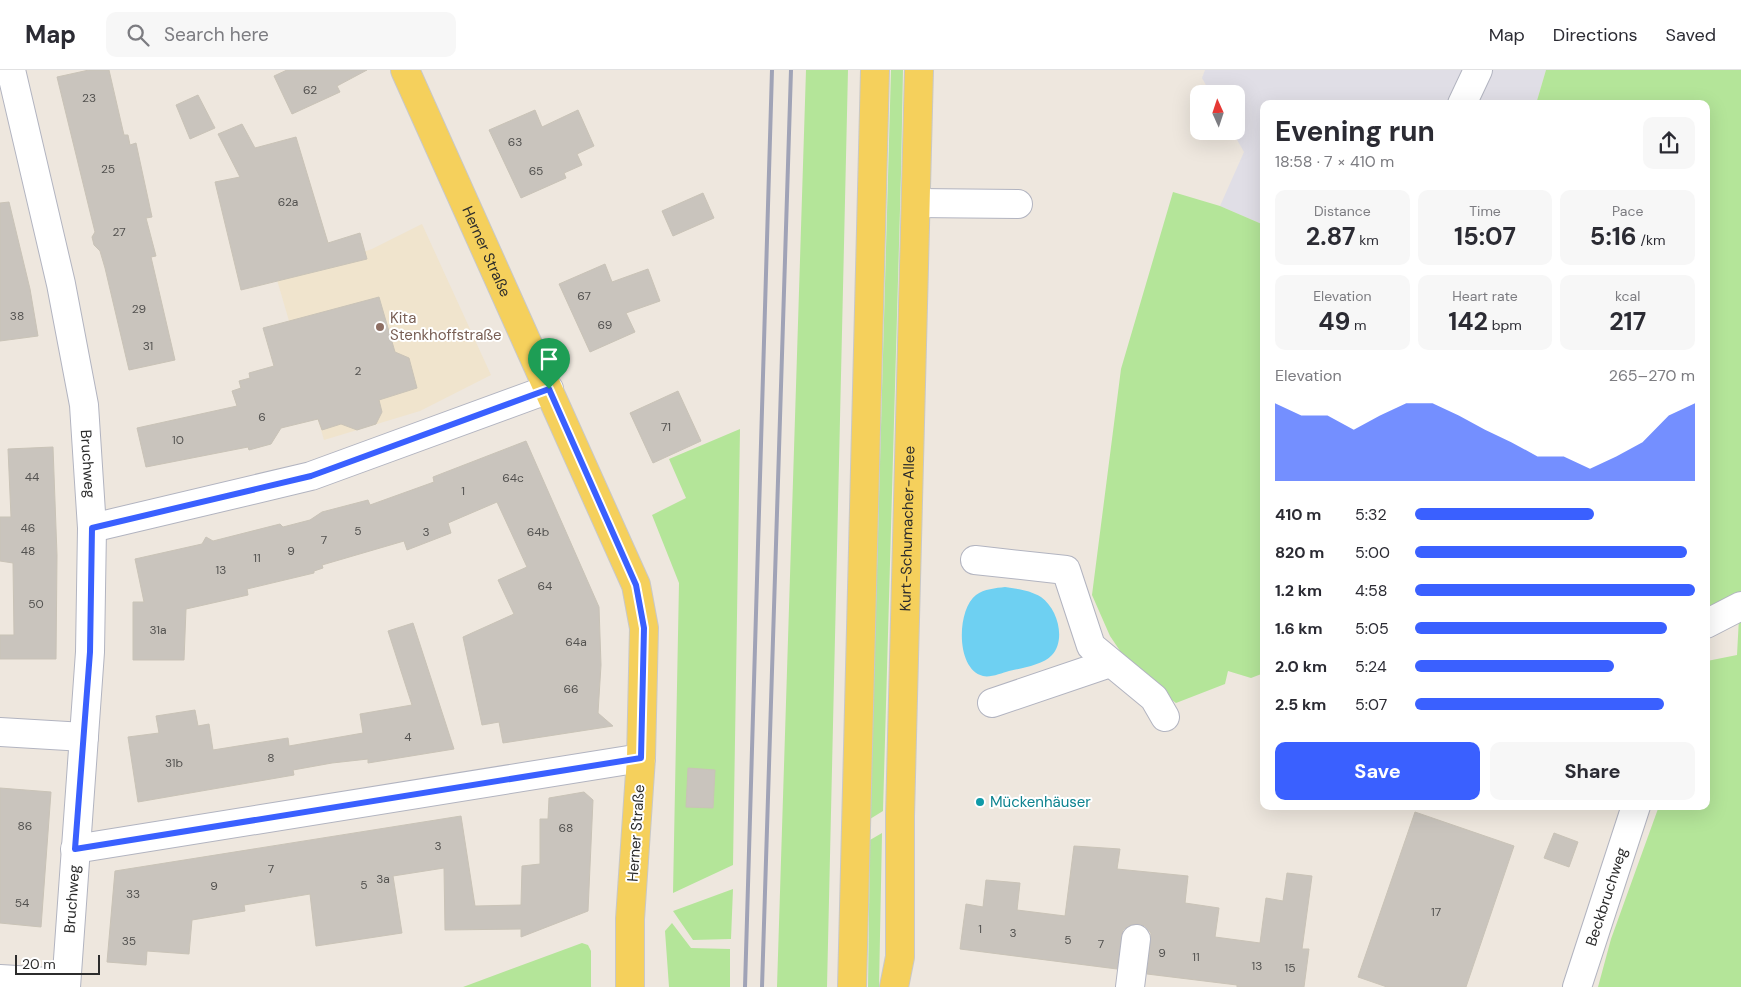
<!DOCTYPE html>
<html lang="en">
<head>
<meta charset="utf-8">
<style>
	body { margin:0; font-family:"DM Sans",sans-serif; background:#f7f7f7; color:#2b2b33; height:100vh; display:flex; flex-direction:column; font-size:19px; white-space:nowrap }
	* { box-sizing:border-box; margin:0 }
	p { font-size:16px; color:#7c7c81 }
	.icon { flex:none; width:28px; height:28px; fill:none; stroke:currentColor; stroke-width:2; stroke-linecap:round; stroke-linejoin:round }
	.map { position:relative; flex:1; overflow:hidden }
	.drawer { position:absolute; left:1260px; top:30px; width:450px; height:710px; display:flex; flex-direction:column; background:#fff; border-radius:10px; box-shadow:0 5px 20px #0002 }
	.drawer>* { flex:none }
	.needle { width:32px; rotate:357deg }
	.controls { position:absolute; left:1190px; top:15px; display:grid; gap:10px }
	.controls a { display:grid; place-items:center; width:55px; height:55px; border-radius:10px; background:#fff; box-shadow:0 5px 20px #0002; font-size:25px }
	.scale { position:absolute; left:15px; bottom:12px; width:85px; box-sizing:border-box; padding-left:5px; border:2px solid #2c2c2c; border-top:0; font-size:14px; line-height:18px; white-space:nowrap; color:#2c2c2c; -webkit-text-stroke:4px #fff; paint-order:stroke }
	.pin { position:absolute; display:grid; place-items:center; width:42px; height:42px; color:#fff; margin:-51px -21px; border-radius:50% 50% 50% 0; rotate:-45deg; box-shadow:0 0 5px #0007 }
	.pin .icon { rotate:45deg }
	.round { display:grid; place-items:center; flex:none; width:52px; height:52px; border-radius:10px; background:#f7f7f7 }
	.summary { display:flex; align-items:center; justify-content:space-between; height:85px; padding:0 15px }
	h1 { font-size:28px; font-weight:700; line-height:38px }
	.figures { display:grid; grid-template-columns:repeat(3,1fr); gap:8px; height:85px; padding:5px 15px }
	.figures div { display:grid; align-content:center; border-radius:10px; background:#f7f7f7; text-align:center }
	.figures b { font-size:25px; font-weight:700 }
	.figures small { font-size:14px; font-weight:400 }
	.figures p { font-size:14px }
	.chart { height:140px; padding:10px 15px }
	.chart p { display:flex; justify-content:space-between }
	.chart svg { width:100%; height:90px; margin-top:5px; fill:#3a60ff; opacity:.7 }
	.action { display:flex; gap:10px; margin-top:auto; padding:10px 15px }
	.action a { flex:1; height:58px; border-radius:10px; background:#3a60ff; color:#fff; font-size:20px; font-weight:700; line-height:58px; text-align:center }
	.action a+a { background:#f7f7f7; color:#2b2b33 }
	ul { padding:0 15px; list-style:none; font-size:16px }
	li { display:grid; grid-template-columns:80px 60px 1fr; align-items:center; height:38px }
	li i { height:12px; border-radius:6px; background:#3a60ff }
	header { display:flex; align-items:center; gap:30px; box-sizing:border-box; height:70px; padding:0 25px; background:#fff; border-bottom:1px solid #e1e1e2 }
	header strong { font-size:24px }
	nav { display:flex; gap:28px; margin-inline-start:auto; font-size:18px }
	.search { width:350px; height:45px; background:#f7f7f7; display:flex; align-items:center; gap:12px; box-sizing:border-box; padding:0 18px; border-radius:10px; color:#7c7c81; font-size:19px }
	.map>svg:first-child { display:block }
	.industrial { fill:#e0dee6 }
	.education { fill:#f0e4cd }
	.green { fill:#b4e599 }
	.water { fill:#6ed0f2 }
	.building { fill:#c9c4bd; stroke:#c9c3b7 }
	.lines { fill:none; stroke-linecap:round; stroke-linejoin:round }
	.minor-casing { stroke:#b2b4c0; stroke-width:30 }
	.major-casing { stroke:#c8c8c8; stroke-width:30 }
	.minor { stroke:#fff; stroke-width:28 }
	.major { stroke:#f5d05c; stroke-width:28 }
	.rail { stroke:#a0a3b6; stroke-width:4 }
	.route-casing { stroke:#fff; stroke-width:10 }
	.route { stroke:#3a60ff; stroke-width:6 }
	.education-dot { fill:#8d6e63; stroke:#fff; stroke-width:2 }
	.culture-dot { fill:#0f9aa8; stroke:#fff; stroke-width:2 }
	.labels { text-anchor:middle; dominant-baseline:central; stroke-width:4; stroke-linejoin:round; paint-order:stroke }
	.number-label { font-size:12px; fill:#535250 }
	.street-label { font-size:15px; fill:#2c2c2c; stroke:#fff }
	.education-label { font-size:15px; fill:#785e54; stroke:#fff; text-anchor:start }
	.culture-label { font-size:15px; fill:#0d838f; stroke:#fff; text-anchor:start }
</style>
</head>
<body>
<header>
<strong>Map</strong>
<div class="search"><svg class="icon" aria-label="search" viewBox="0 0 24 24"><circle cx="10" cy="10" r="6"/><path d="M15 15l6 6"/></svg>Search here</div>
<nav><a>Map</a><a>Directions</a><a>Saved</a></nav>
</header>
<div class="map">
<svg width="1741" height="917" viewBox="0 0 1741 917">
	<rect width="100%" height="100%" fill="#eee7de"/>
	<!-- industrial -->
	<path class="industrial" d="M 1205,0 L 1546,0 L 1536,34 L 1264,34 L 1264,155 L 1220,136 L 1244,82 L 1232,61 L 1236,61 L 1236,24 L 1211,24 L 1202,8 Z"/>
	<!-- education -->
	<path class="education" d="M 422,154 L 491,305 L 420,341 L 324,370 L 277,210 L 372,179 Z"/>
	<!-- green -->
	<path class="green" d="M 806,0 L 848,0 L 827,917 L 777,917 Z
		M 891,0 L 903,0 L 901,104 L 883,741 L 870,749 Z
		M 1546,0 L 1741,0 L 1741,917 L 1598,917 L 1611,869 L 1659,736 L 1706,736 L 1707,591 L 1737,585 L 1740,529 L 1706,545 L 1706,34 L 1536,34 Z
		M 1173,122 L 1220,136 L 1264,155 L 1264,603 L 1251,608 L 1228,601 L 1225,614 L 1176,633 L 1135,603 L 1110,566 L 1092,525 L 1121,299 Z
		M 740,359 L 733,795 L 673,823 L 679,513 L 652,445 L 686,428 L 669,389 Z
		M 882,763 L 879,917 L 868,917 L 870,770 Z
		M 733,819 L 731,869 L 693,870 L 673,841 Z
		M 672,853 L 691,878 L 730,879 L 730,917 L 669,917 L 665,861 Z
		M 582,873 L 588,875 L 591,881 L 591,917 L 463,917 Z"/>
	<!-- water -->
	<path class="water" d="M 1005,517 C 1018,519 1030,520 1041,527 C 1058,539 1066,570 1052,585 C 1043,595 1022,598 1009,601 C 1002,603 990,608 983,606 C 955,599 957,539 976,525 C 984,519 996,518 1005,517 Z"/>
	<!-- building -->
	<path class="building" d="M 89,0 L 109,0 L 124,65 L 128,65 L 130,75 L 136,73 L 152,147 L 146,148 L 156,186 L 151,187 L 175,290 L 129,300 L 105,198 L 100,181 L 94,175 L 92,167 L 95,162 L 91,146 L 57,7 Z
		M 287,0 L 367,0 L 337,16 L 340,22 L 292,44 L 274,6 Z
		M 198,25 L 215,58 L 190,69 L 176,35 Z
		M 535,40 L 542,57 L 578,40 L 594,76 L 577,84 L 582,95 L 564,103 L 566,108 L 521,128 L 489,60 Z
		M 242,54 L 255,78 L 296,67 L 328,173 L 360,163 L 367,189 L 241,220 L 215,112 L 240,107 L 218,64 Z
		M 703,123 L 714,148 L 673,166 L 662,141 Z
		M 9,132 L 30,219 L 38,266 L 0,271 L 0,133 Z
		M 605,194 L 612,212 L 648,199 L 660,231 L 626,243 L 635,262 L 590,282 L 559,214 Z
		M 379,227 L 395,282 L 409,288 L 417,318 L 379,330 L 382,342 L 376,354 L 357,360 L 341,354 L 322,360 L 318,349 L 281,358 L 271,374 L 249,380 L 248,377 L 146,397 L 137,358 L 237,336 L 232,321 L 241,318 L 239,311 L 250,308 L 249,303 L 274,296 L 263,258 Z
		M 678,321 L 701,371 L 653,393 L 630,343 Z
		M 526,371 L 599,537 L 601,595 L 598,643 L 613,656 L 503,673 L 499,652 L 482,655 L 463,567 L 514,544 L 498,510 L 527,497 L 497,432 L 448,453 L 451,463 L 407,480 L 404,471 L 322,495 L 323,498 L 314,501 L 314,503 L 247,519 L 248,525 L 186,539 L 184,590 L 133,590 L 133,532 L 144,532 L 135,489 L 202,474 L 206,467 L 213,471 L 280,454 L 283,457 L 310,450 L 322,442 L 368,430 L 370,435 L 434,412 L 433,407 Z
		M 53,377 L 57,485 L 56,589 L 0,589 L 0,565 L 14,565 L 13,493 L 0,491 L 0,447 L 11,447 L 8,379 Z
		M 413,553 L 454,679 L 368,693 L 368,689 L 332,693 L 293,700 L 294,705 L 138,732 L 128,667 L 159,663 L 156,646 L 195,640 L 198,656 L 209,654 L 213,680 L 288,668 L 289,676 L 363,663 L 360,644 L 412,635 L 388,561 Z
		M 688,698 L 715,700 L 713,738 L 686,737 Z
		M 0,718 L 51,722 L 41,857 L 0,853 Z
		M 584,722 L 593,730 L 588,841 L 521,867 L 521,859 L 445,860 L 444,798 L 393,806 L 402,863 L 316,876 L 310,824 L 244,835 L 245,841 L 192,850 L 189,884 L 147,881 L 146,895 L 107,892 L 115,801 L 461,746 L 475,836 L 521,835 L 522,796 L 540,794 L 540,749 L 548,749 L 549,728 Z
		M 1415,742 L 1514,776 L 1466,917 L 1387,917 L 1358,907 Z
		M 1554,763 L 1578,772 L 1569,797 L 1544,788 Z
		M 1074,776 L 1120,779 L 1117,799 L 1188,806 L 1185,833 L 1219,838 L 1215,867 L 1260,873 L 1266,828 L 1283,831 L 1287,803 L 1312,806 L 1302,879 L 1309,879 L 1304,917 L 1237,917 L 1237,915 L 1147,904 L 1151,863 L 1145,856 L 1137,854 L 1130,855 L 1123,860 L 1117,899 L 960,879 L 966,834 L 983,837 L 986,810 L 1020,813 L 1017,840 L 1065,846 Z"/>
	<g class="lines">
		<defs>
			<g id="minor">
				<path id="s1" d="M 11,0 L 61,214 L 84,335 L 92,458 L 90,582 L 66,917"/>
				<path d="M 1462,34 L 1478,0"/>
				<path d="M 916,133 L 1018,134"/>
				<path d="M 92,458 L 311,406 L 549,319"/>
				<path d="M 975,490 L 1066,500 L 1091,576 L 1154,628 L 1165,647"/>
				<path d="M 1706,554 L 1741,536"/>
				<path d="M 992,633 L 1110,593"/>
				<path d="M 0,662 L 84,667"/>
				<path d="M 75,779 L 641,688"/>
				<path d="M 0,909 L 66,913"/>
				<path d="M 1130,917 L 1136,869"/>
				<path id="s2" d="M 1577,917 L 1636,736"/>
			</g>
			<g id="major">
				<path id="s3" d="M 405,0 L 636,515 L 644,558 L 641,688 L 630,849 L 630,917"/>
				<path d="M 852,917 L 875,0"/>
				<path id="s4" d="M 894,917 L 900,887 L 900,746 L 919,0"/>
			</g>
		</defs>
		<!-- minor casing -->
		<use href="#minor" class="minor-casing"/>
		<!-- major casing -->
		<use href="#major" class="major-casing"/>
		<!-- minor -->
		<use href="#minor" class="minor"/>
		<!-- major -->
		<use href="#major" class="major"/>
		<!-- rail -->
		<path class="rail" d="M 745,917 L 772,0
			M 762,917 L 791,0"/>
	</g>
	<g class="lines">
		<defs>
			<path id="route" d="M 549,319 L 636,515 L 644,558 L 641,688 L 75,779 L 90,582 L 92,458 L 311,406 Z"/>
		</defs>
		<!-- route casing -->
		<use href="#route" class="route-casing"/>
		<!-- route -->
		<use href="#route" class="route"/>
	</g>
	<!-- markers -->
	<circle class="education-dot" cx="380" cy="257" r="5"/>
	<circle class="culture-dot" cx="980" cy="732" r="5"/>
	<g class="labels">
		<!-- number labels -->
		<g class="number-label">
			<text x="310" y="20">62</text>
			<text x="89" y="28">23</text>
			<text x="515" y="72">63</text>
			<text x="108" y="99">25</text>
			<text x="536" y="101">65</text>
			<text x="288" y="132">62a</text>
			<text x="119" y="162">27</text>
			<text x="584" y="226">67</text>
			<text x="139" y="239">29</text>
			<text x="17" y="246">38</text>
			<text x="605" y="255">69</text>
			<text x="148" y="276">31</text>
			<text x="358" y="301">2</text>
			<text x="262" y="347">6</text>
			<text x="666" y="357">71</text>
			<text x="178" y="370">10</text>
			<text x="32" y="407">44</text>
			<text x="513" y="408">64c</text>
			<text x="463" y="421">1</text>
			<text x="28" y="458">46</text>
			<text x="358" y="461">5</text>
			<text x="426" y="462">3</text>
			<text x="538" y="462">64b</text>
			<text x="324" y="470">7</text>
			<text x="28" y="481">48</text>
			<text x="291" y="481">9</text>
			<text x="257" y="488">11</text>
			<text x="221" y="500">13</text>
			<text x="545" y="516">64</text>
			<text x="36" y="534">50</text>
			<text x="158" y="560">31a</text>
			<text x="576" y="572">64a</text>
			<text x="571" y="619">66</text>
			<text x="408" y="667">4</text>
			<text x="271" y="688">8</text>
			<text x="174" y="693">31b</text>
			<text x="25" y="756">86</text>
			<text x="566" y="758">68</text>
			<text x="438" y="776">3</text>
			<text x="271" y="799">7</text>
			<text x="383" y="809">3a</text>
			<text x="364" y="815">5</text>
			<text x="214" y="816">9</text>
			<text x="133" y="824">33</text>
			<text x="22" y="833">54</text>
			<text x="1436" y="842">17</text>
			<text x="980" y="859">1</text>
			<text x="1013" y="863">3</text>
			<text x="1068" y="870">5</text>
			<text x="129" y="871">35</text>
			<text x="1101" y="874">7</text>
			<text x="1162" y="883">9</text>
			<text x="1196" y="887">11</text>
			<text x="1257" y="896">13</text>
			<text x="1290" y="898">15</text>
		</g>
		<!-- street labels -->
		<g class="street-label">
			<text stroke="none"><textPath href="#s3" startOffset="199">Herner Straße</textPath></text>
			<text stroke="none"><textPath href="#s1" startOffset="402">Bruchweg</textPath></text>
			<text stroke="none"><textPath href="#s4" startOffset="459">Kurt-Schumacher-Allee</textPath></text>
			<text transform="translate(636 763) rotate(-86)">Herner Straße</text>
			<text stroke="none"><textPath href="#s2" startOffset="95">Beckbruchweg</textPath></text>
			<text transform="translate(72 829) rotate(-86)">Bruchweg</text>
		</g>
		<!-- education labels -->
		<g class="education-label">
			<text x="390" y="248">Kita<tspan x="390" dy="17">Stenkhoffstraße</tspan></text>
		</g>
		<!-- culture labels -->
		<g class="culture-label">
			<text x="990" y="732">Mückenhäuser</text>
		</g>
	</g>
</svg>
<div class="controls">
<a><svg class="needle" viewBox="-14 -14 28 28"><path d="M0-13l5 13h-10z" fill="#e53935"/><path d="M0 13l5-13h-10z" fill="#7c7c81"/></svg></a>
</div>
<div class="scale">20 m</div>
<div class="pin" style="left:549px;top:319px;background:#1e9e55"><svg class="icon" aria-label="arrive" viewBox="0 0 24 24"><path d="M6 21V4h12l-3 4 3 4H6"/></svg></div>
<section class="drawer">
<div class="summary"><div><h1>Evening run</h1><p>18:58 · 7 × 410 m</p></div><a class="round"><svg class="icon" aria-label="share" viewBox="0 0 24 24"><path d="M12 15V3M7 8l5-5 5 5M5 13v7h14v-7"/></svg></a></div>
<div class="figures">
<div><p>Distance</p><b>2.87<small> km</small></b></div>
<div><p>Time</p><b>15:07</b></div>
<div><p>Pace</p><b>5:16<small> /km</small></b></div>
</div>
<div class="figures">
<div><p>Elevation</p><b>49<small> m</small></b></div>
<div><p>Heart rate</p><b>142<small> bpm</small></b></div>
<div><p>kcal</p><b>217</b></div>
</div>
<div class="chart"><p><span>Elevation</span>265–270 m</p>
<svg viewBox="0 0 160 44" preserveAspectRatio="none"><path d="M0 44V6L10 12L20 12L30 19L40 12L50 6L60 6L70 12L80 19L90 25L100 32L110 32L120 38L130 32L140 25L150 12L160 6V44z"/></svg>
</div>
<ul>
<li><b>410 m</b>5:32<i style="width:64%"></i></li>
<li><b>820 m</b>5:00<i style="width:97%"></i></li>
<li><b>1.2 km</b>4:58<i style="width:100%"></i></li>
<li><b>1.6 km</b>5:05<i style="width:90%"></i></li>
<li><b>2.0 km</b>5:24<i style="width:71%"></i></li>
<li><b>2.5 km</b>5:07<i style="width:89%"></i></li>
</ul>
<div class="action"><a>Save</a><a>Share</a></div>
</section>
</div>
</body>
</html>
